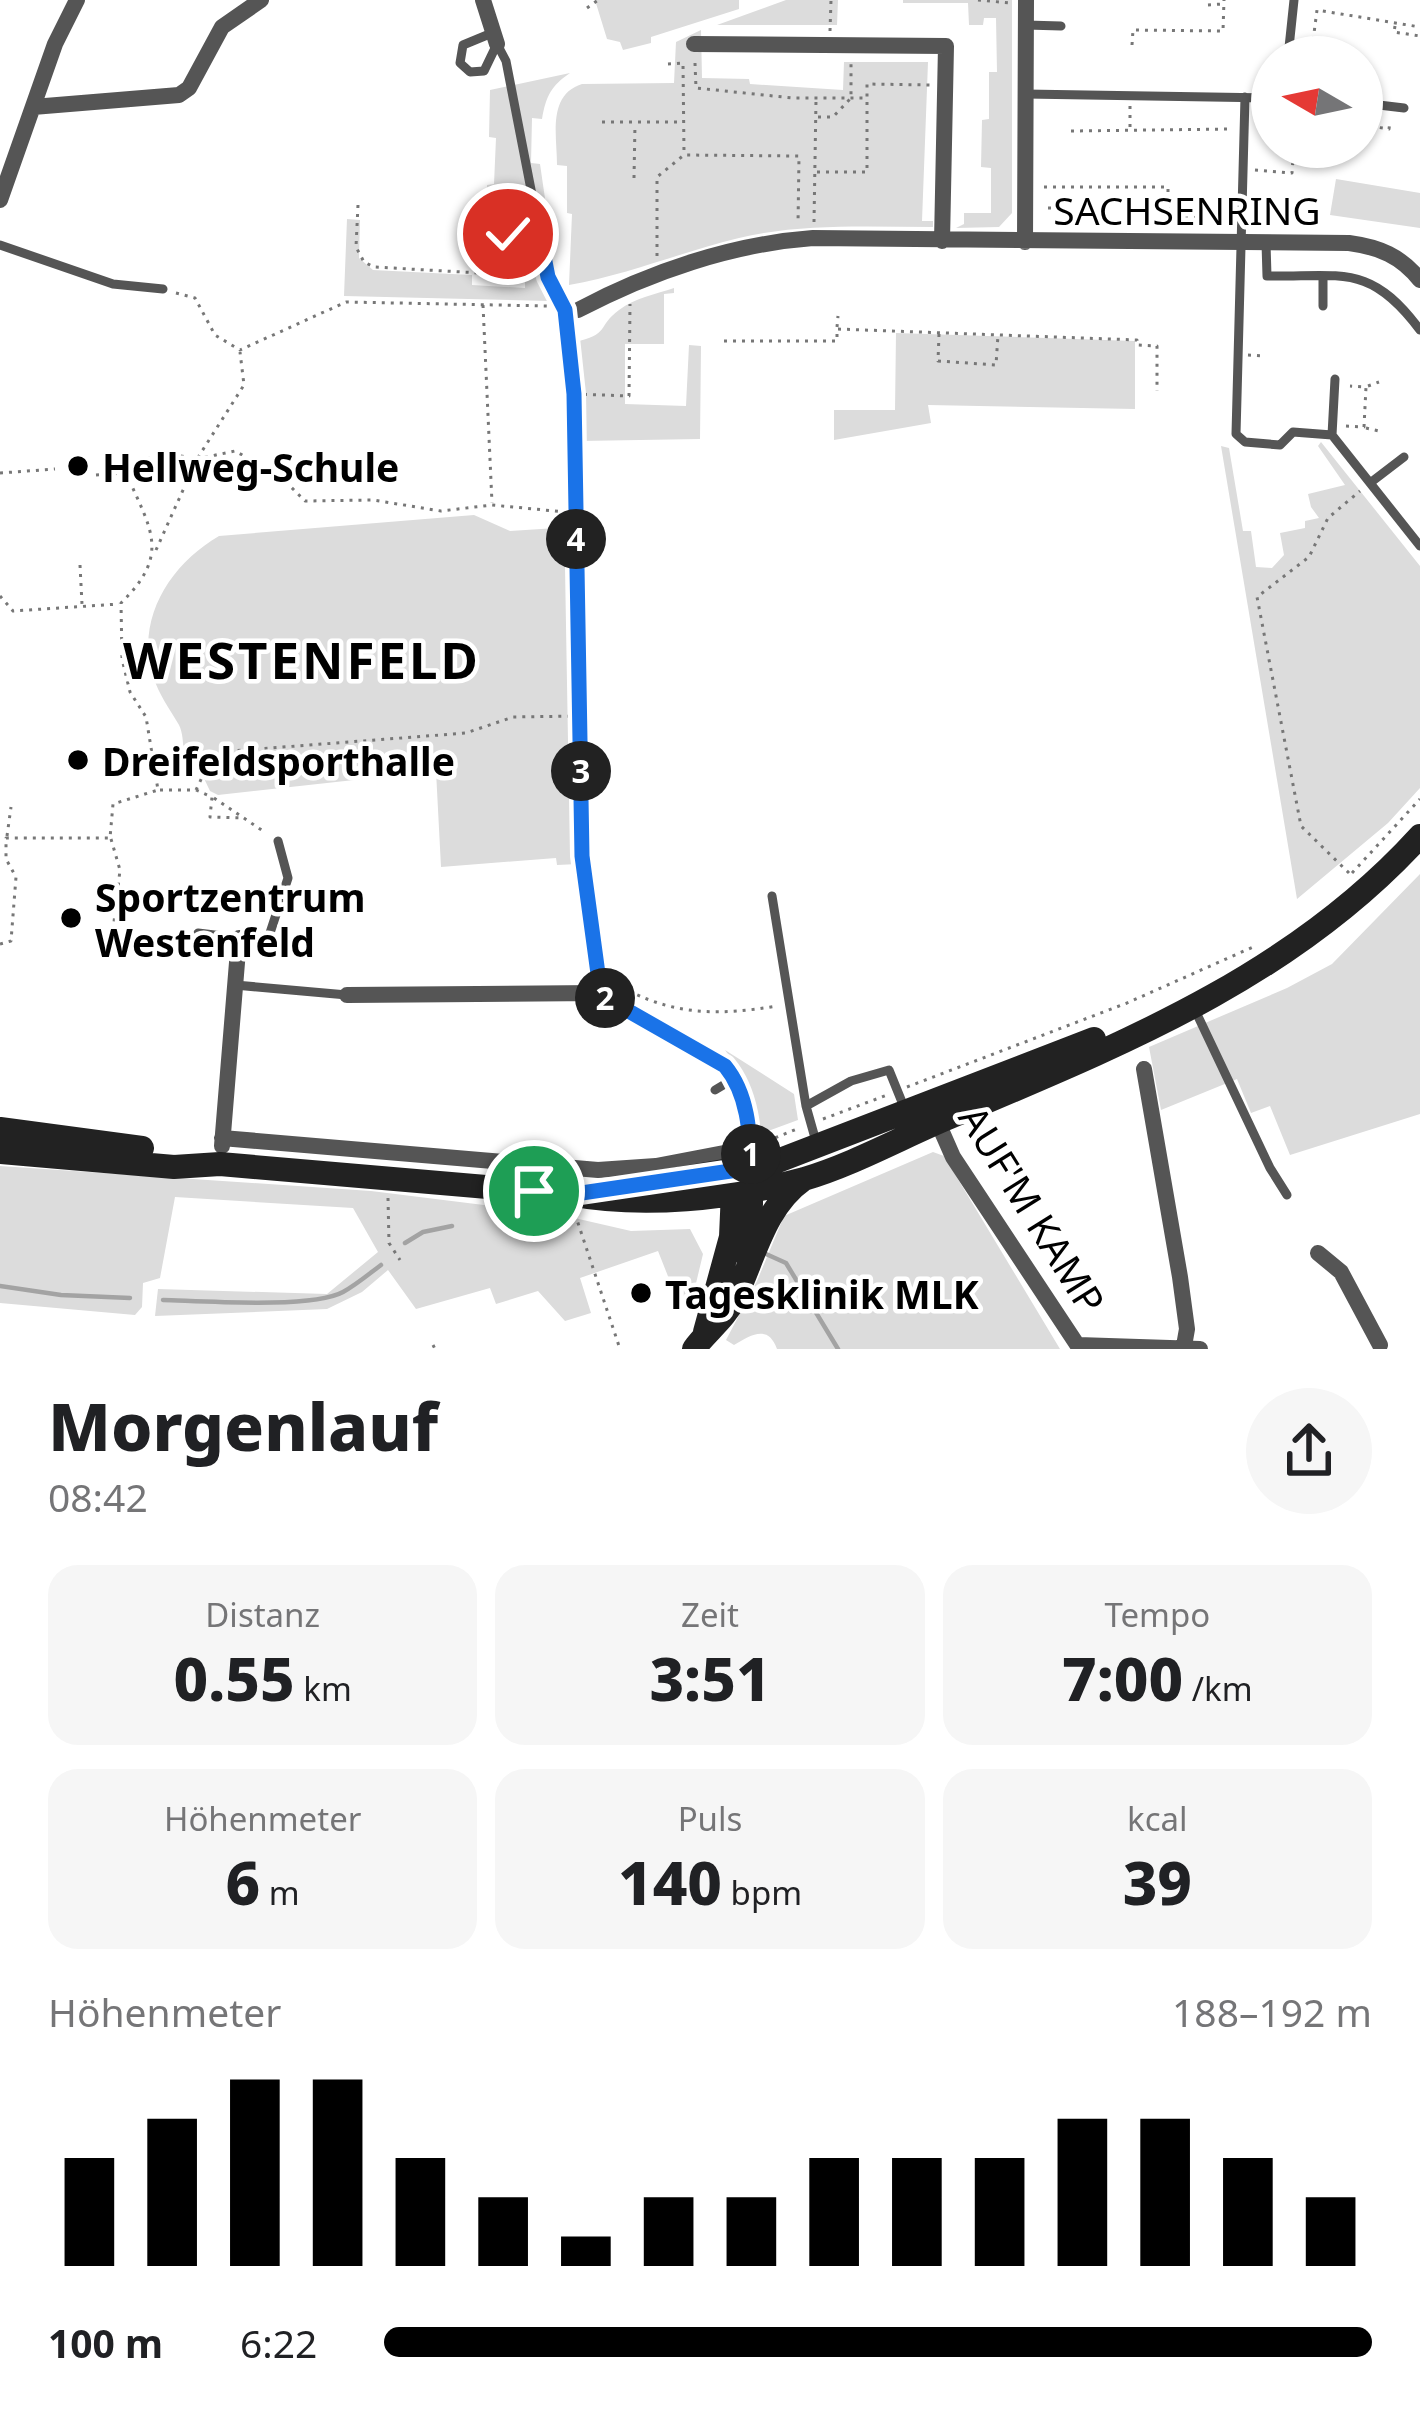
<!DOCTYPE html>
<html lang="de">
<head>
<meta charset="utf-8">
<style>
	body { margin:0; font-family:"Noto Sans",sans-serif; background:#f6f6f6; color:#202124; height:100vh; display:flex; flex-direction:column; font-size:45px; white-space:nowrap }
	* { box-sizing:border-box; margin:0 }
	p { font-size:39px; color:#757577 }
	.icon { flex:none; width:66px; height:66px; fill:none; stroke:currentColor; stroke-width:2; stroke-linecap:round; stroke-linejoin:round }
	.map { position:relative; height:1349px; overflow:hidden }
	.sheet { display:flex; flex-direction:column; background:#fff; flex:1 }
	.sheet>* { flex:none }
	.needle { width:78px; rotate:279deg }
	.tools { position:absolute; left:1251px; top:36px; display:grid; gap:24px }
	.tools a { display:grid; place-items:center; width:132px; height:132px; border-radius:50%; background:#fff; box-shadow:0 3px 9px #0004; font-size:60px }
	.pin { position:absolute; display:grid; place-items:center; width:102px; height:102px; color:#fff; margin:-51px; border:6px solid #fff; border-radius:50%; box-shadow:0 3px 12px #0007 }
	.km { position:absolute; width:60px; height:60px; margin:-30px; border-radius:50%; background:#222; color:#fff; font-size:33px; line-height:60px; text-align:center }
	.round { display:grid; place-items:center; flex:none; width:126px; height:126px; border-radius:63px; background:#f6f6f6 }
	.headline { display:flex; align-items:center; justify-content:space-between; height:204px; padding:0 48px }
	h1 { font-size:66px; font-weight:800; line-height:90px }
	.metrics { display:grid; grid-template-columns:repeat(3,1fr); gap:18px; height:204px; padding:12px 48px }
	.metrics div { display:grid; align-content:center; border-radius:30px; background:#f6f6f6; text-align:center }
	.metrics b { font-size:60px; font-weight:800 }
	.metrics small { font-size:33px; font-weight:400 }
	.metrics p { font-size:33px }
	.chart { height:336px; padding:24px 48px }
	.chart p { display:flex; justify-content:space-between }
	.chart svg { width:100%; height:216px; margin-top:12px; stroke:#000; stroke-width:6 }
	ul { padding:0 48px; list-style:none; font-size:39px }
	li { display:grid; grid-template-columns:192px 144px 1fr; align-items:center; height:90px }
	li i { height:30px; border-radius:15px; background:#000 }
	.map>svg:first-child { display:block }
	.green { fill:#dcdcdc }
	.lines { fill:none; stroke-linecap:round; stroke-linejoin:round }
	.stream { stroke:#a3a3a3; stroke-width:4.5 }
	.path { stroke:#777; stroke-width:3; stroke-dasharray:3 6; stroke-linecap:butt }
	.lane { stroke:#555; stroke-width:9 }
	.street { stroke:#555; stroke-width:16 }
	.secondary { stroke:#222; stroke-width:24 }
	.route-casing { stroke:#fff; stroke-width:24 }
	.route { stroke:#1a73e8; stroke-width:15 }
	.poi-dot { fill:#000; stroke:#fff; stroke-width:4.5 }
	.labels { text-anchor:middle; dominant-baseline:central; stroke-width:9; stroke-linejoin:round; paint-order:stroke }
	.street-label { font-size:39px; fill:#000; stroke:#fff }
	.poi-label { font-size:39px; font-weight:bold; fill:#000; stroke:#fff; text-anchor:start }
	.district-label { font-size:51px; font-weight:bold; letter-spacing:3px; fill:#000; stroke:#fff }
</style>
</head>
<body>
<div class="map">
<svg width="1420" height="1349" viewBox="0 0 1420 1349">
	<rect width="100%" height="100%" fill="#fff"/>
	<!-- green -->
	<path class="green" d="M 595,0 L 739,0 L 739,9 L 651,37 L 651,43 L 623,50 L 620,42 L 607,39 Z
		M 786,0 L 838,0 L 837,25 L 717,25 Z
		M 903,0 L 1012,0 L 1012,213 L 999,227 L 956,228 L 964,224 L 964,213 L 991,213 L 991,168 L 981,167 L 982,120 L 989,119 L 989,72 L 997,72 L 996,18 L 984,18 L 983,25 L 969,25 L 968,3 L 903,3 Z
		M 701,30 L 702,78 L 749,79 L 750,84 L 843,90 L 844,62 L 928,62 L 922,221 L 933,221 L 933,227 C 869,227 802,223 739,238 C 681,252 627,275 569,285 L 572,214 L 567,213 L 567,166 L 557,165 C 557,136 547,95 582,84 L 674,83 L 676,42 Z
		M 570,73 C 551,86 546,96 542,119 L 532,118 L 531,163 L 540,164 L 558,288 L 548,289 L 550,301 L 344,296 L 347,219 L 360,220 L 359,258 L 373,270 L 472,275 L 472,285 L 525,288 L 525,272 L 487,270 L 488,246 L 496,246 L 497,237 L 510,237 L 511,232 L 493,230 L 492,236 L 486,236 L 487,185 L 494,184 L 496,138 L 489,137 L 490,90 Z
		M 1336,179 L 1420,193 L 1420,228 L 1330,215 Z
		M 674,288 L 674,293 L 664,294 L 664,344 L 625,344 L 625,404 L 686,406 L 689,345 L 701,346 L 700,439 L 580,441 L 574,342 C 610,335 597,326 619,310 C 635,298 656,294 674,288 Z
		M 896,333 L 1135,341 L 1135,409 L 928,405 L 931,423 L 834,440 L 834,410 L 895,410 Z
		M 1321,442 L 1420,566 L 1420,788 L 1388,823 L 1297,899 L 1221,446 L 1229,448 L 1243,531 L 1251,531 L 1256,567 L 1272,568 L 1284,555 L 1280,533 L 1305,528 L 1305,521 L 1319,518 L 1311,507 L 1308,494 L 1345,485 L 1318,446 Z
		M 474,515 L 510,531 L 572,527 L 578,864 L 557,865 L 556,858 L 441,867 L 436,771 L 218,795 L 210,791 L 200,770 L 183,771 C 183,758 185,737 179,725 C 169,708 159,695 153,676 C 135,618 171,564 219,536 Z
		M 1420,874 L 1420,1114 L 1290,1155 L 1270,1106 L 1251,1113 L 1237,1079 L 1161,1110 L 1149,1047 L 1287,988 L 1332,964 Z
		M 725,1050 L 794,1094 L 798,1120 L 757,1135 L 746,1079 Z
		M 933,1152 L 944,1156 L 1060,1349 L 777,1349 C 768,1324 751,1335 734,1345 L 726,1340 L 757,1281 L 784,1216 Z
		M 0,1166 L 371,1191 L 557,1214 L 631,1231 L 690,1229 L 703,1254 L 692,1300 L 677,1299 L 658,1251 L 580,1278 L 591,1313 L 565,1321 L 538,1291 L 496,1304 L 490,1288 L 416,1309 L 388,1270 L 362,1292 L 327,1309 L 155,1316 L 158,1289 L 327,1294 L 378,1252 L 353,1208 L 175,1197 L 160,1278 L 143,1283 L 142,1307 L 135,1315 L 0,1303 Z"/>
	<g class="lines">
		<!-- stream -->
		<path class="stream" d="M 405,1243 L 423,1232 L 452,1226
			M 766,1254 L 786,1263 L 838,1349
			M 0,1286 L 61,1295 L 130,1298
			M 163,1300 C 201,1301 312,1309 343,1292 C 356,1285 369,1274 381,1265"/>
		<!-- path -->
		<path class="path" d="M 978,0 L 1011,3
			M 1208,5 L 1222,4
			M 587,8 L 598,0
			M 1395,26 L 1394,32 L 1420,36
			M 830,31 L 831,0
			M 1132,45 L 1133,30 L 1223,31 L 1224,0
			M 1305,57 L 1306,48 L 1316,47 L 1313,41 L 1317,10 L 1420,27
			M 695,63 L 696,88 L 793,98 L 867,98 L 867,84 L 930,85
			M 668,64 L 683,63 L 684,153
			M 1130,106 L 1130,130
			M 818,117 L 833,117 L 851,98 L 851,59
			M 602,122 L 682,122
			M 1362,125 L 1389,129 L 1390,121
			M 1071,131 L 1231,129
			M 1255,170 L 1292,173 L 1294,147
			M 817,172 L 867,172 L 867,99
			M 634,178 L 635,124
			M 1044,187 L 1168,187 L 1168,217 L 1227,217
			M 358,205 L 356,247 L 364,262 L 374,267 L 480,273 L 481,244 L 494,244 L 495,233 L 508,234 L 509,227 L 528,226
			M 1048,208 L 1053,208
			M 1152,208 L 1168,208
			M 814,222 L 816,100
			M 657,256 L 657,177 L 684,155 L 799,156 L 798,224
			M 176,293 L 195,298 L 215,335 L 240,350 L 346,302 L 548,306
			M 483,305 L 492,503
			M 565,320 L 574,394 L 582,857 L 598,975
			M 837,327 L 838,316
			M 939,334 L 938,361 L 996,365 L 998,335
			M 724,341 L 837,341 L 837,329 L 1137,340 L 1137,345 L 1157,346 L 1157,391
			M 1248,355 L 1265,356
			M 1368,386 L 1379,382
			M 575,394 L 629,396 L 630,304
			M 1346,426 L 1364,427 L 1366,387 L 1350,386
			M 1366,428 L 1379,431
			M 0,473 L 55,469
			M 96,475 L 124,473
			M 156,550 L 197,459 L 235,451 L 279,475 L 305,501 L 373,500 L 441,511 L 492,505 L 576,513
			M 80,565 L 82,604
			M 0,596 L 13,611 L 119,604
			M 160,790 L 196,790 L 212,797 L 210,817 L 243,818
			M 196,790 L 206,769 L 205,753 L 466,733 L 513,717 L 578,716
			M 214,798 L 266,833
			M 7,836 L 11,807
			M 111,839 L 120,870 L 111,948
			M 1349,873 L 1301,826 L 1257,597 L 1309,557 L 1328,518 L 1360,491
			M 1352,873 L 1420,799
			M 0,944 L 11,941 L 16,877 L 6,859 L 6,838 L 110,838 L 113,804 L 158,790 L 146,717 L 130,692 L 122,659 L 121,603 C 171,554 151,530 126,473 L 159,452 L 197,459 L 244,385 L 240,352
			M 629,991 C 679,1016 722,1015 777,1006
			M 907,1087 L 1127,1003 L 1253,947
			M 823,1119 L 887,1095
			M 767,1141 L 797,1129
			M 388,1198 L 389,1243 L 400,1260
			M 575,1214 L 620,1349
			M 433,1345 L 435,1349"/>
		<!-- lane -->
		<path class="lane" d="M 1026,25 L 1061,26
			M 492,33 L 463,45 L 460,63 L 470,72 L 484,71 L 497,44
			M 497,44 L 506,61 L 548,277 L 565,310 L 577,310
			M 1288,57 L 1294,0
			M 1025,94 L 1272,98
			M 1245,97 L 1236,434 L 1245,442 L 1280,445 L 1293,432 L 1332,435 L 1420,546
			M 1362,103 L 1404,108
			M 1266,243 L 1267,276 C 1343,277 1370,263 1420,330
			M 0,245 L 113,284 L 163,289
			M 1323,306 L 1323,277
			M 1332,435 L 1335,379
			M 1370,483 L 1404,457
			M 772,896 L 806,1106 L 817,1145
			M 198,933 L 239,938 L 269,936 L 288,878 L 278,841
			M 235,985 L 347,995
			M 1195,1010 L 1270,1168 L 1287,1195
			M 715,1090 L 735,1078
			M 806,1106 L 851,1081 L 889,1070 L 904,1107"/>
		<!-- street -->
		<path class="street" d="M 483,0 L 497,44
			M 694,44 L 946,46 L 942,241
			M 33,107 L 179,95 L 189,88 L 222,27 L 261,0
			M 0,200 L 55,44 L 77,0
			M 1025,242 L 1026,0
			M 578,310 C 650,272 732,244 813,238 L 1349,243 C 1379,247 1401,256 1420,280
			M 347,995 L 597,993 L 725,1066 L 741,1091 L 750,1154
			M 1144,1069 L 1180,1277 L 1187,1329 L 1184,1346
			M 935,1116 L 953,1157 L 1080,1349
			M 222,1138 L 598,1170 L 656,1166 L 750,1148
			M 222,1146 L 239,938
			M 1318,1253 L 1341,1272 L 1380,1345
			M 1078,1345 L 1200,1349"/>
		<!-- secondary -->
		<path class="secondary" d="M 0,1129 L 142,1148
			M 0,1152 L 174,1167 L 220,1164 L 569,1194 C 643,1208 730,1199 804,1179 C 855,1164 906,1135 955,1115 C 1125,1043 1294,975 1420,836
			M 644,1185 L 775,1162 L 1094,1039
			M 743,1252 L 751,1204 L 751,1173
			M 705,1332 L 731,1237 L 733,1191
			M 694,1349 C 707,1331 725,1319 735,1298 C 755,1256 764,1207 804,1179"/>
	</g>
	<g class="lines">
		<defs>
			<path id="route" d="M 508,234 L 509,227 L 538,226 L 548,277 L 565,310 L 574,394 L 582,856 L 599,981 L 597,993 L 725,1066 C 748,1094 750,1132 751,1168 L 568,1195 L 534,1191"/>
		</defs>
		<!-- route casing -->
		<use href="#route" class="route-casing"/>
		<!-- route -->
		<use href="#route" class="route"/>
	</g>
	<!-- markers -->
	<g class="poi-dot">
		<circle cx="78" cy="466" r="12"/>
		<circle cx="78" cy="760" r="12"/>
		<circle cx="71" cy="918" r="12"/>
		<circle cx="641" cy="1293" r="12"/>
	</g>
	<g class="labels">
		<!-- street labels -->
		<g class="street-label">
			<text x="1187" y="209">SACHSENRING</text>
			<text transform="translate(1033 1209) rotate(58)">AUF'M KAMP</text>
		</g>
		<!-- poi labels -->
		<g class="poi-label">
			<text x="102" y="466">Hellweg-Schule</text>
			<text x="102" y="760">Dreifeldsporthalle</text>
			<text x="95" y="896">Sportzentrum<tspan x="95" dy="45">Westenfeld</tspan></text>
			<text x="665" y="1293">Tagesklinik MLK</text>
		</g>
		<!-- district labels -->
		<g class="district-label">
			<text x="302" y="659">WESTENFELD</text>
		</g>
	</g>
</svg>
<div class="tools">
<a><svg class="needle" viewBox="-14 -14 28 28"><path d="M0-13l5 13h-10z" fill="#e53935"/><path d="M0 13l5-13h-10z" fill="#757577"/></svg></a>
</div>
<div class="pin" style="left:534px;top:1191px;background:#1e9e55"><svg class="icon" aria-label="arrive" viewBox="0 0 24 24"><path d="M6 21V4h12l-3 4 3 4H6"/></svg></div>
<div class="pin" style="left:508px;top:234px;background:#d93025"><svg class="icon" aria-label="check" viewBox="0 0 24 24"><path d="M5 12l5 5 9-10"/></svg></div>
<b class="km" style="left:751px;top:1154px">1</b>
<b class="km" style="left:605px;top:998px">2</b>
<b class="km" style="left:581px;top:771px">3</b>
<b class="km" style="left:576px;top:539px">4</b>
</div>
<section class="sheet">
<div class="headline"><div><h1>Morgenlauf</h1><p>08:42</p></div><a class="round"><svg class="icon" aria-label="share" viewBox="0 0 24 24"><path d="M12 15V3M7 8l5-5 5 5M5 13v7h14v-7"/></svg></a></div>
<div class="metrics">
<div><p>Distanz</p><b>0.55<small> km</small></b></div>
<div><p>Zeit</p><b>3:51</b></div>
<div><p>Tempo</p><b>7:00<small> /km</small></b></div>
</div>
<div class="metrics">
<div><p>Höhenmeter</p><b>6<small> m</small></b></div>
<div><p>Puls</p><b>140<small> bpm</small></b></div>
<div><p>kcal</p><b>39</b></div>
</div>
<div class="chart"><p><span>Höhenmeter</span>188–192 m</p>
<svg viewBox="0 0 160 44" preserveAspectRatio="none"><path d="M5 44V22M15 44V14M25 44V6M35 44V6M45 44V22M55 44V30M65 44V38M75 44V30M85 44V30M95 44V22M105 44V22M115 44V22M125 44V14M135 44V14M145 44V22M155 44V30"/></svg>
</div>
<ul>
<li><b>100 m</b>6:22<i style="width:100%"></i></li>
</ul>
</section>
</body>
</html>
